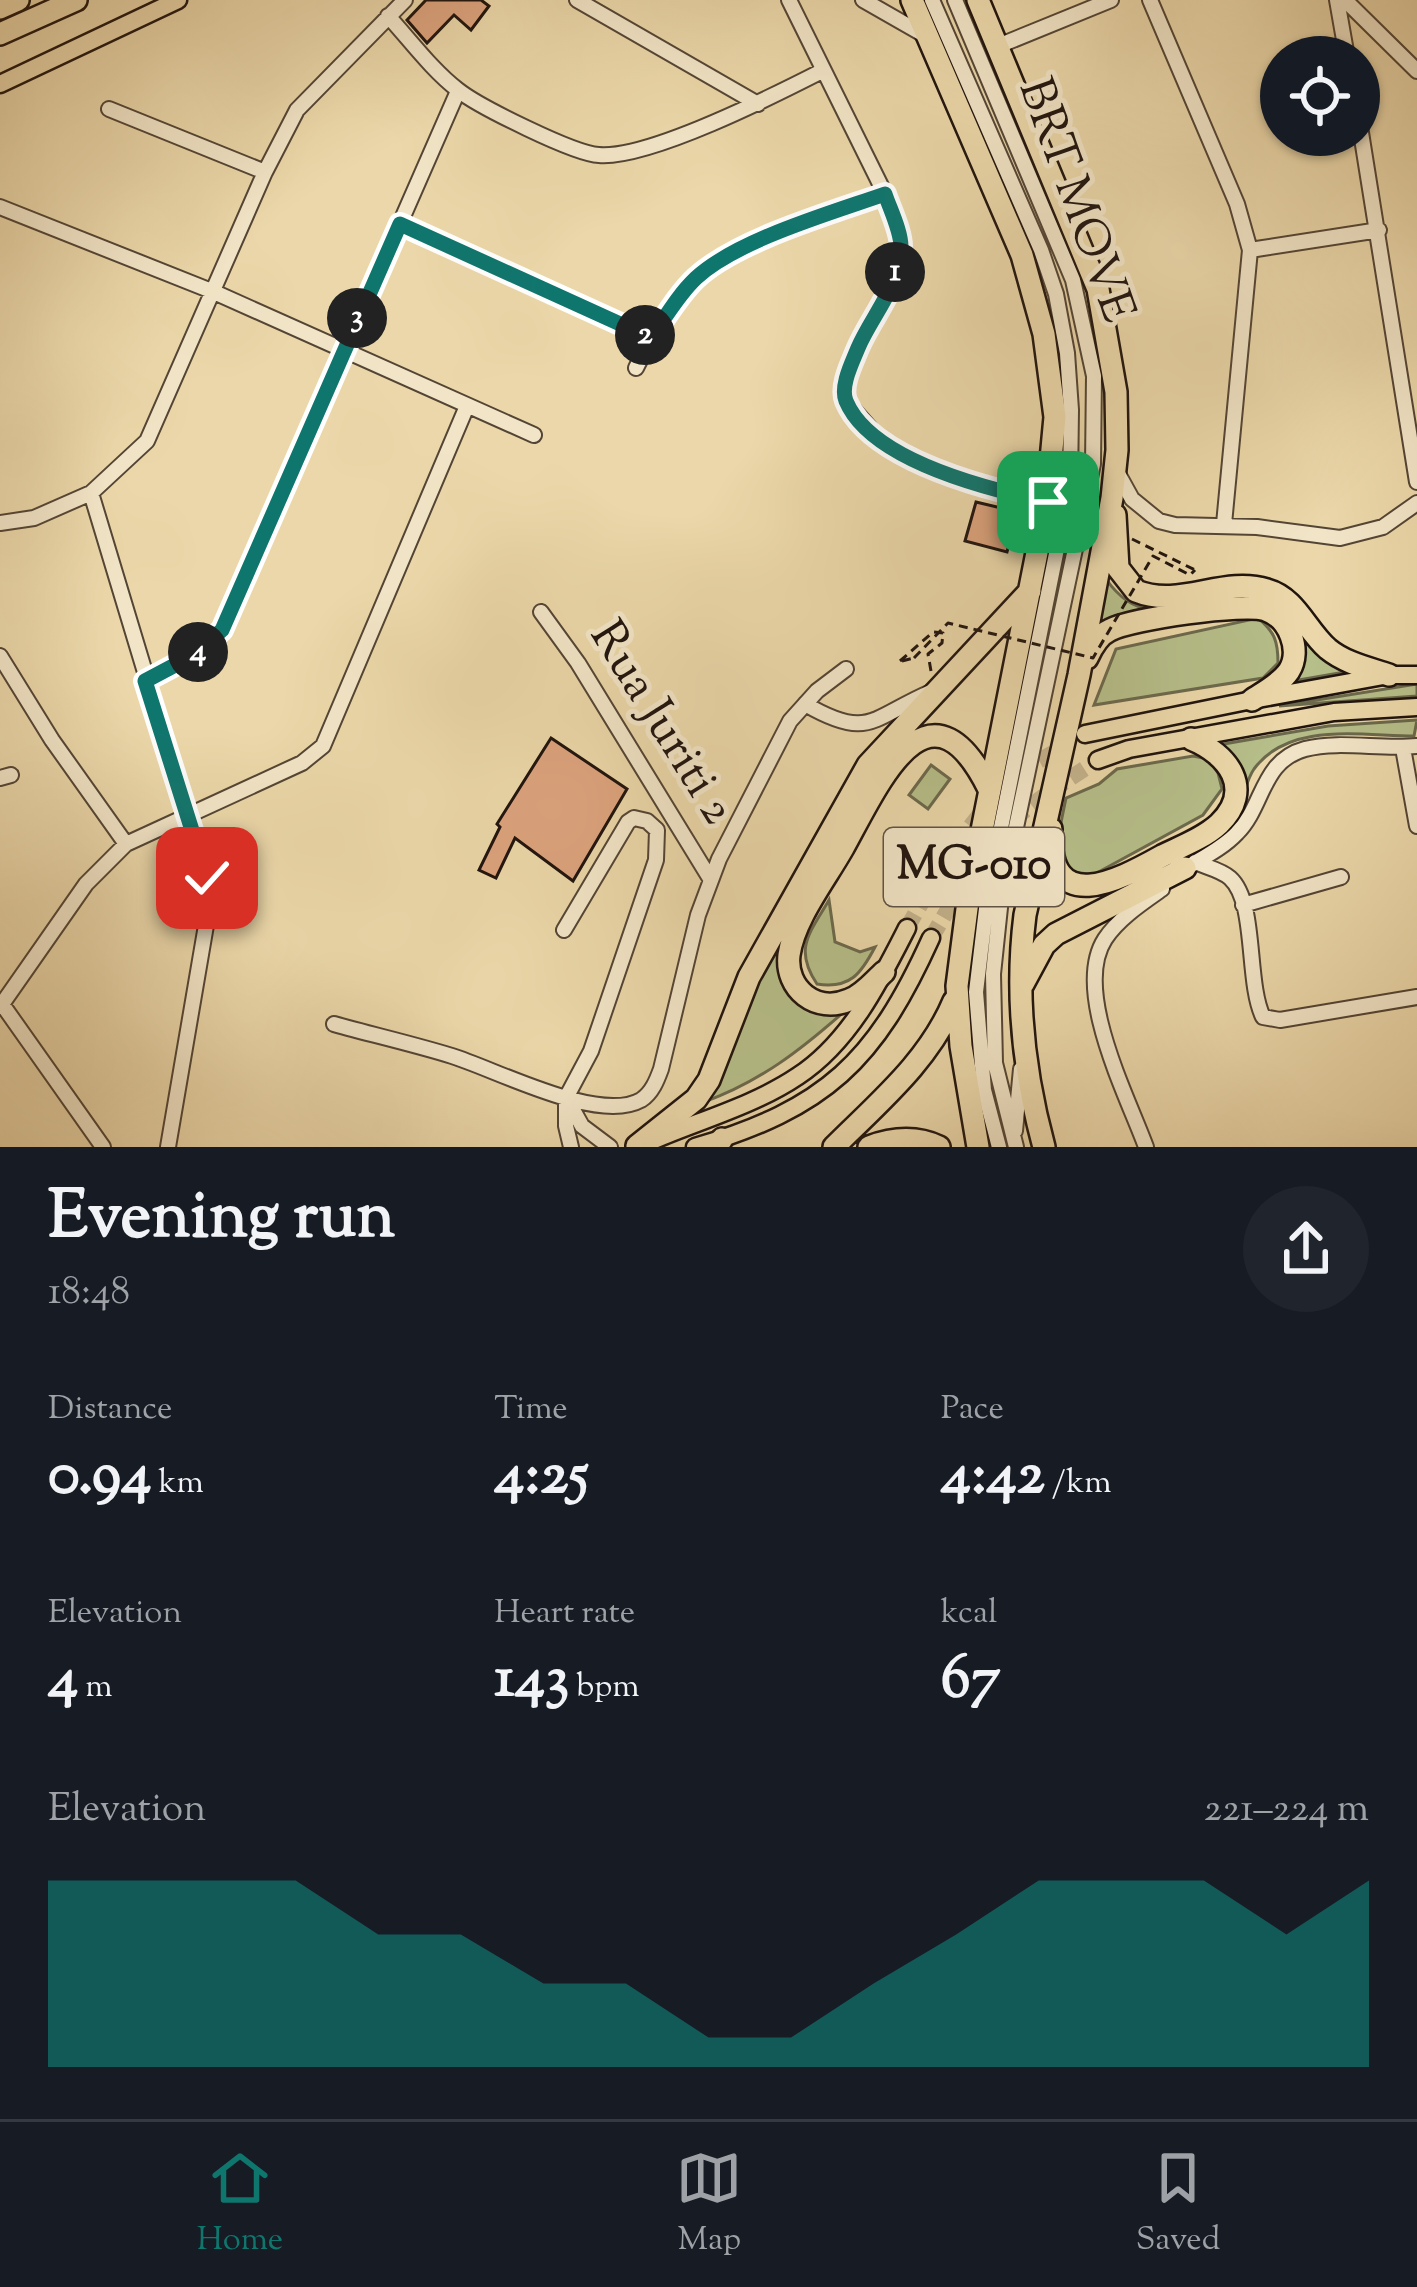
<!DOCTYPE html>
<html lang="en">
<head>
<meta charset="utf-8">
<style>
	body { margin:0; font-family:"Sorts Mill Goudy",serif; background:#20242c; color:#f1f3f6; height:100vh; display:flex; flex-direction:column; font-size:45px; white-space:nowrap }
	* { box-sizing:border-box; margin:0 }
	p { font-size:39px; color:#9ea1a6 }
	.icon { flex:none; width:66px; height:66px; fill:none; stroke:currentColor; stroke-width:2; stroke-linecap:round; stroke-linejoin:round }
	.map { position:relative; height:1147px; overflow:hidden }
	.details { display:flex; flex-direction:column; background:#171b24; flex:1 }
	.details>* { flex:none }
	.fabs { position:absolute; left:1260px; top:36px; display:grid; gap:24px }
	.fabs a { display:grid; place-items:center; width:120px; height:120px; border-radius:50%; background:#171b24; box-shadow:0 3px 9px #0004; font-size:60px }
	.pin { position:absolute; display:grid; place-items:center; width:102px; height:102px; color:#fff; margin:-51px; border-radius:24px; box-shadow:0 6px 18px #0006 }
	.km { position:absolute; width:60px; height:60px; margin:-30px; border-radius:50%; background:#222; color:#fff; font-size:33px; line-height:60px; text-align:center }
	.round { display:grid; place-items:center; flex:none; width:126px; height:126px; border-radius:63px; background:#20242c }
	.head { display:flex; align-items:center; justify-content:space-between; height:204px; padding:0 48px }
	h1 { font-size:66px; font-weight:800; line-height:90px }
	.figures { display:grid; grid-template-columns:repeat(3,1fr); gap:18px; height:204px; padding:12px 48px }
	.figures div { display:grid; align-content:center }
	.figures b { font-size:60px; font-weight:800 }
	.figures small { font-size:33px; font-weight:400 }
	.figures p { font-size:33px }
	.chart { height:336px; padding:24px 48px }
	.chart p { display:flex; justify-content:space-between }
	.chart svg { width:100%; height:216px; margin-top:12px; fill:#0f766e; opacity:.7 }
	.menu { display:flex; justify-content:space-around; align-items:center; height:168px; border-top:3px solid #363941; background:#171b24; font-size:33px; color:#9ea1a6 }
	.menu a { display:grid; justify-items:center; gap:6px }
	.menu .current { color:#0f766e }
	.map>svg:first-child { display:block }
	.green { fill:#b6be89; stroke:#6b694c; stroke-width:3 }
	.building { fill:#dca37d; stroke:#20140e; stroke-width:3 }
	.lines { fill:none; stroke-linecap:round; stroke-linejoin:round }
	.major-tunnel { stroke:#c2b08a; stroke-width:16; stroke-dasharray:16 8; stroke-linecap:butt }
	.minor-casing { stroke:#534535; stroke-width:18 }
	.major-casing { stroke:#20140e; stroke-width:21 }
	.highway-casing { stroke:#20140e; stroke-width:26 }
	.path { stroke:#20140e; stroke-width:3; stroke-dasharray:9 6; stroke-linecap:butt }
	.minor { stroke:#f2e5c7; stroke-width:14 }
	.major { stroke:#ebd7a9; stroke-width:16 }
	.highway { stroke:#ebd7a9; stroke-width:21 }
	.path-bridge { stroke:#20140e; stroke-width:3; stroke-dasharray:9 6; stroke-linecap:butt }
	.route-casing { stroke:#fff; stroke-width:24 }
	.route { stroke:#0f766e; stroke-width:15 }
	.labels { text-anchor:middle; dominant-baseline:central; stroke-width:10; stroke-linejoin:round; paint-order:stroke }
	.shield { fill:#f2e5c7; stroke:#5f5346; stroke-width:3 }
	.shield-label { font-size:45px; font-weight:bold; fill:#20140e }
	.street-label { font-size:48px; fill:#20140e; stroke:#f2e5c7 }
</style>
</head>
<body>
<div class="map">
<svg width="1417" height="1147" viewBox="0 0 1417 1147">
	<rect width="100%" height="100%" fill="#ebd7a9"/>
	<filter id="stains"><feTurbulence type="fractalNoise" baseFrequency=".00167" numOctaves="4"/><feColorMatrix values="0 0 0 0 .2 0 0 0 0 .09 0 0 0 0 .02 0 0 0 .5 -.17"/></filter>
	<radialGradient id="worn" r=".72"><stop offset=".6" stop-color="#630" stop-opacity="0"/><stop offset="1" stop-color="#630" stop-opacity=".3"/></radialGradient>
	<!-- green -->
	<path class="green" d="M 1106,579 C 1155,649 1206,575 1264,594 C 1288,602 1294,623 1309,641 C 1319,654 1332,663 1345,672 L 1293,681 C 1302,662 1306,646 1296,627 C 1288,610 1271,596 1252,594 C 1226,591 1122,621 1095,632 Z
		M 1258,618 C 1275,632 1278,642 1278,663 L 1263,678 L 1094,705 L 1116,649 Z
		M 1417,684 L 1417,696 L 1279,706 Z
		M 1417,720 L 1414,736 C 1362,736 1289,721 1254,769 C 1245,782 1245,798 1235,812 L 1218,745 L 1328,726 Z
		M 1193,756 L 1208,759 L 1218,773 L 1222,789 L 1203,815 L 1093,875 L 1069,871 L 1057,842 L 1066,798 L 1099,784 L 1117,769 Z
		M 931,765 L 950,779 L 928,809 L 909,795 Z
		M 829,900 L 835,942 L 860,952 L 875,947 C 861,974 850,989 817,984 C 793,948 810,933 829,900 Z
		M 781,940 L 781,974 L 846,1010 C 802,1049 760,1082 704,1102 L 761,973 Z"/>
	<!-- building -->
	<path class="building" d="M 426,0 L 481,0 L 489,6 L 471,30 L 454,15 L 427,43 L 407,20 Z
		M 976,502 L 1018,512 L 1007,552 L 965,541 Z
		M 551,738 L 627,789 L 573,881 L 515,838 L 496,878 L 479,870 L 500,827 L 497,824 Z"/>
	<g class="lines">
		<!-- major-tunnel -->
		<path class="major-tunnel" d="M 1002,791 L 1033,764 L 1069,744
			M 907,928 L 951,851 L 984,809
			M 931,938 C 954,901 974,858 1006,827 C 1033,801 1066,781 1098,760"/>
		<defs>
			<path id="minor" d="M 577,0 L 758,104
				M 789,0 L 885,194 L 901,246 L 891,282 L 851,364 L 845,386 L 846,401 L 876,435 L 900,453 L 959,480 L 1047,502
				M 863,0 L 926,36
				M 932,0 L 1041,250 L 1056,294 L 1067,353 L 1071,410 L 1070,484 L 988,892 L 976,992 L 984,1090 L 999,1147
				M 955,0 L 1073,280 L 1094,376 L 1093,464 L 1001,898 L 993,974 L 995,1063 L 1016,1147
				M 1150,0 L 1237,204 L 1250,250 L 1224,524
				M 1337,0 L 1347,57
				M 1345,0 L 1417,71
				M 388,16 C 410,40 432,70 458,90 C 478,106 574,154 599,155 C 649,159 775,95 822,71
				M 998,46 L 1111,0
				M 109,109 L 265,172
				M 1359,120 L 1417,482
				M 0,207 L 214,292 L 534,435
				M 400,224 L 651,338
				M 1250,250 L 1379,230
				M 636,368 C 652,336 671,299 698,276 C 742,238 830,213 885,194
				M 1116,470 L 1132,499 L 1159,521 L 1175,525 L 1257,527 L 1340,538 L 1383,527 L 1417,503
				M 91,493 L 207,878 L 210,902 L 168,1147
				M 0,523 L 34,518 L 91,493 L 147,441 L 265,172 L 297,110 L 405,0
				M 541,612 L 578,663 L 711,880
				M 0,656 L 52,740 L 126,844
				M 145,681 L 194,654 L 222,630 L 458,91
				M 805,704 C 869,741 871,718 931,692
				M 1403,748 L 1417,826
				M 0,778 L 11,775
				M 1195,862 C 1206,867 1221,870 1230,878 C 1257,902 1246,982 1263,1017 L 1280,1020 L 1417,997
				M 1183,870 C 1200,859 1222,849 1237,833 C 1264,806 1261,761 1305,749 C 1340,740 1381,750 1417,746
				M 1243,905 L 1341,877
				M 564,930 L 628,822 L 634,818 L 647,821 L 657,830 L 656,860 L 591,1051 L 566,1098 L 566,1126 L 571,1147
				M 2,1004 L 103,1147
				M 0,1007 L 86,884 L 126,844 L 302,763 L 323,746 L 467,406
				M 334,1024 C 373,1035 413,1044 452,1056 C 497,1070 598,1124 641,1100 C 652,1093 657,1080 661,1069 L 698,915 L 719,859 L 790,721 L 817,691 L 846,669
				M 567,1099 L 582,1126 L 610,1147
				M 1015,1131 L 1021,1069
				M 1146,1147 C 1127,1095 1072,990 1105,939 C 1118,919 1142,903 1162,889"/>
			<path id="major" d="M 0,84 L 178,0
				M 1085,734 L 1252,700 L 1389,675 L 1417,675
				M 1098,760 L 1129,749 L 1334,712 L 1417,707
				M 654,1140 C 701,1120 755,1105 798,1076 C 850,1042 880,981 907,928
				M 695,1147 C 826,1108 875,1062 931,938"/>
			<path id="highway" d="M 912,0 L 1022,255 L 1044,334 L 1055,417 L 1047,502 L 968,901 L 957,986 L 961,1046 L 978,1147
				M 978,0 L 1098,289 L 1116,392 L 1117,450 L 1112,498 L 1079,675 L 1025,915 C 1015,994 1023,1070 1044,1147
				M 0,8 L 18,0
				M 0,34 L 76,0
				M 1115,515 L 1118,568 L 1136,591 C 1180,609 1223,576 1267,590 C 1296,598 1306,630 1328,649 C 1345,663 1368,668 1389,675
				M 1087,658 C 1092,647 1099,635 1110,630 C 1131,619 1245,602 1266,610 C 1289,618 1302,650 1289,671 C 1280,684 1264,692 1252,700
				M 1051,829 C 1048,918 1117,881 1162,856 C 1180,847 1204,838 1219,824 C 1255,789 1228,754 1191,739
				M 884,972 C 873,982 863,995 849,1000 C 816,1014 785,989 789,955 C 794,919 825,880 843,848 C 877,787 928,666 989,789
				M 1023,984 L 1044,945 L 1056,934 L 1185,868
				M 637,1146 L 696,1099 L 709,1080 L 749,977 L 868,765 L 1030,591
				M 716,1147 L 722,1139
				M 834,1147 C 879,1102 929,1061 954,1001
				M 869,1147 C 893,1138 916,1136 939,1147"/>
		</defs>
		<!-- minor casing -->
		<use href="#minor" class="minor-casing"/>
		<!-- major casing -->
		<use href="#major" class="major-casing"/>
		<!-- highway casing -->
		<use href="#highway" class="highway-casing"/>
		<!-- path -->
		<path class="path" d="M 1132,539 L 1195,570
			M 900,661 L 933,632 L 943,633 L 942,643 L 928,654 L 931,671
			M 902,661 L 914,658"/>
		<!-- minor -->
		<use href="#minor" class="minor"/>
		<!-- major -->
		<use href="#major" class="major"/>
		<!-- highway -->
		<use href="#highway" class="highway"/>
		<!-- path-bridge -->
		<path class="path-bridge" d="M 914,658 L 948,623 L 1093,658 L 1153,556 L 1190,575 L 1195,570"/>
	</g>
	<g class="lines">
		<defs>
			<path id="route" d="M 207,878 L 145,681 L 194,655 L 222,630 L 400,224 L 651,338 C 665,318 678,295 696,278 C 737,240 831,213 885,194 C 890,209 901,231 901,247 C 902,283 871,317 858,348 C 852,363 840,386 846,401 C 871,461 991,490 1048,502"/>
		</defs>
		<!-- route casing -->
		<use href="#route" class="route-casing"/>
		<!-- route -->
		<use href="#route" class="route"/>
	</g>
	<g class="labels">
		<!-- shield labels -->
		<rect class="shield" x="884" y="828" width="180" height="78" rx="9"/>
		<g class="shield-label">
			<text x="974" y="867">MG-010</text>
		</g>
		<!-- street labels -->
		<g class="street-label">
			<text transform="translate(1074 201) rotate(70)">BRT MOVE</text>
			<text transform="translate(660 724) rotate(58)">Rua Juriti 2</text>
		</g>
	</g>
	<rect width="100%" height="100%" filter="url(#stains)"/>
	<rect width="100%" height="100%" fill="url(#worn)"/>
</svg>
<div class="fabs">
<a><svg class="icon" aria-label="locate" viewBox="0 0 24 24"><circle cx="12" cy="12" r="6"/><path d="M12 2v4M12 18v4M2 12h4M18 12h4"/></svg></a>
</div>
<div class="pin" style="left:1048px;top:502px;background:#1e9e55"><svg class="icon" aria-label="arrive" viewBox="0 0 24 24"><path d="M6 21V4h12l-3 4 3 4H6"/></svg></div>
<div class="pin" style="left:207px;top:878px;background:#d93025"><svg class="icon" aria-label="check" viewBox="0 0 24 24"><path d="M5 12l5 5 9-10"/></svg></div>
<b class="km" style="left:895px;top:272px">1</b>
<b class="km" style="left:645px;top:335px">2</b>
<b class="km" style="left:357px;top:318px">3</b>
<b class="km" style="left:198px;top:652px">4</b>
</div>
<section class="details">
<div class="head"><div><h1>Evening run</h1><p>18:48</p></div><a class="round"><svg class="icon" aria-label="share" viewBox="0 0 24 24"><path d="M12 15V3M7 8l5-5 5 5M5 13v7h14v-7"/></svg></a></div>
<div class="figures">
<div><p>Distance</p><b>0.94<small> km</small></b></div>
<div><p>Time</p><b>4:25</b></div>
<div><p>Pace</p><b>4:42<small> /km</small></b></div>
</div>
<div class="figures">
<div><p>Elevation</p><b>4<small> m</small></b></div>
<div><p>Heart rate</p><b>143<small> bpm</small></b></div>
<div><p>kcal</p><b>67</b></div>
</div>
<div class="chart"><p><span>Elevation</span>221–224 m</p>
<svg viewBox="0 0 160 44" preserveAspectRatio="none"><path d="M0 44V6L10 6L20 6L30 6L40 17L50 17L60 27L70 27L80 38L90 38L100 27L110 17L120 6L130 6L140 6L150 17L160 6V44z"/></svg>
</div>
</section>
<nav class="menu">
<a class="current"><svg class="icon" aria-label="home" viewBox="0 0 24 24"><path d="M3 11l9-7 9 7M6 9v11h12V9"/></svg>Home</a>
<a><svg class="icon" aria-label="map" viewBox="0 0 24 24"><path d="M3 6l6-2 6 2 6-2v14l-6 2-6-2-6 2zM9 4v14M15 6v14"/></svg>Map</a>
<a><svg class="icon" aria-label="saved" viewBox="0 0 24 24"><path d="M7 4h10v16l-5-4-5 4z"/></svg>Saved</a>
</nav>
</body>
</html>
